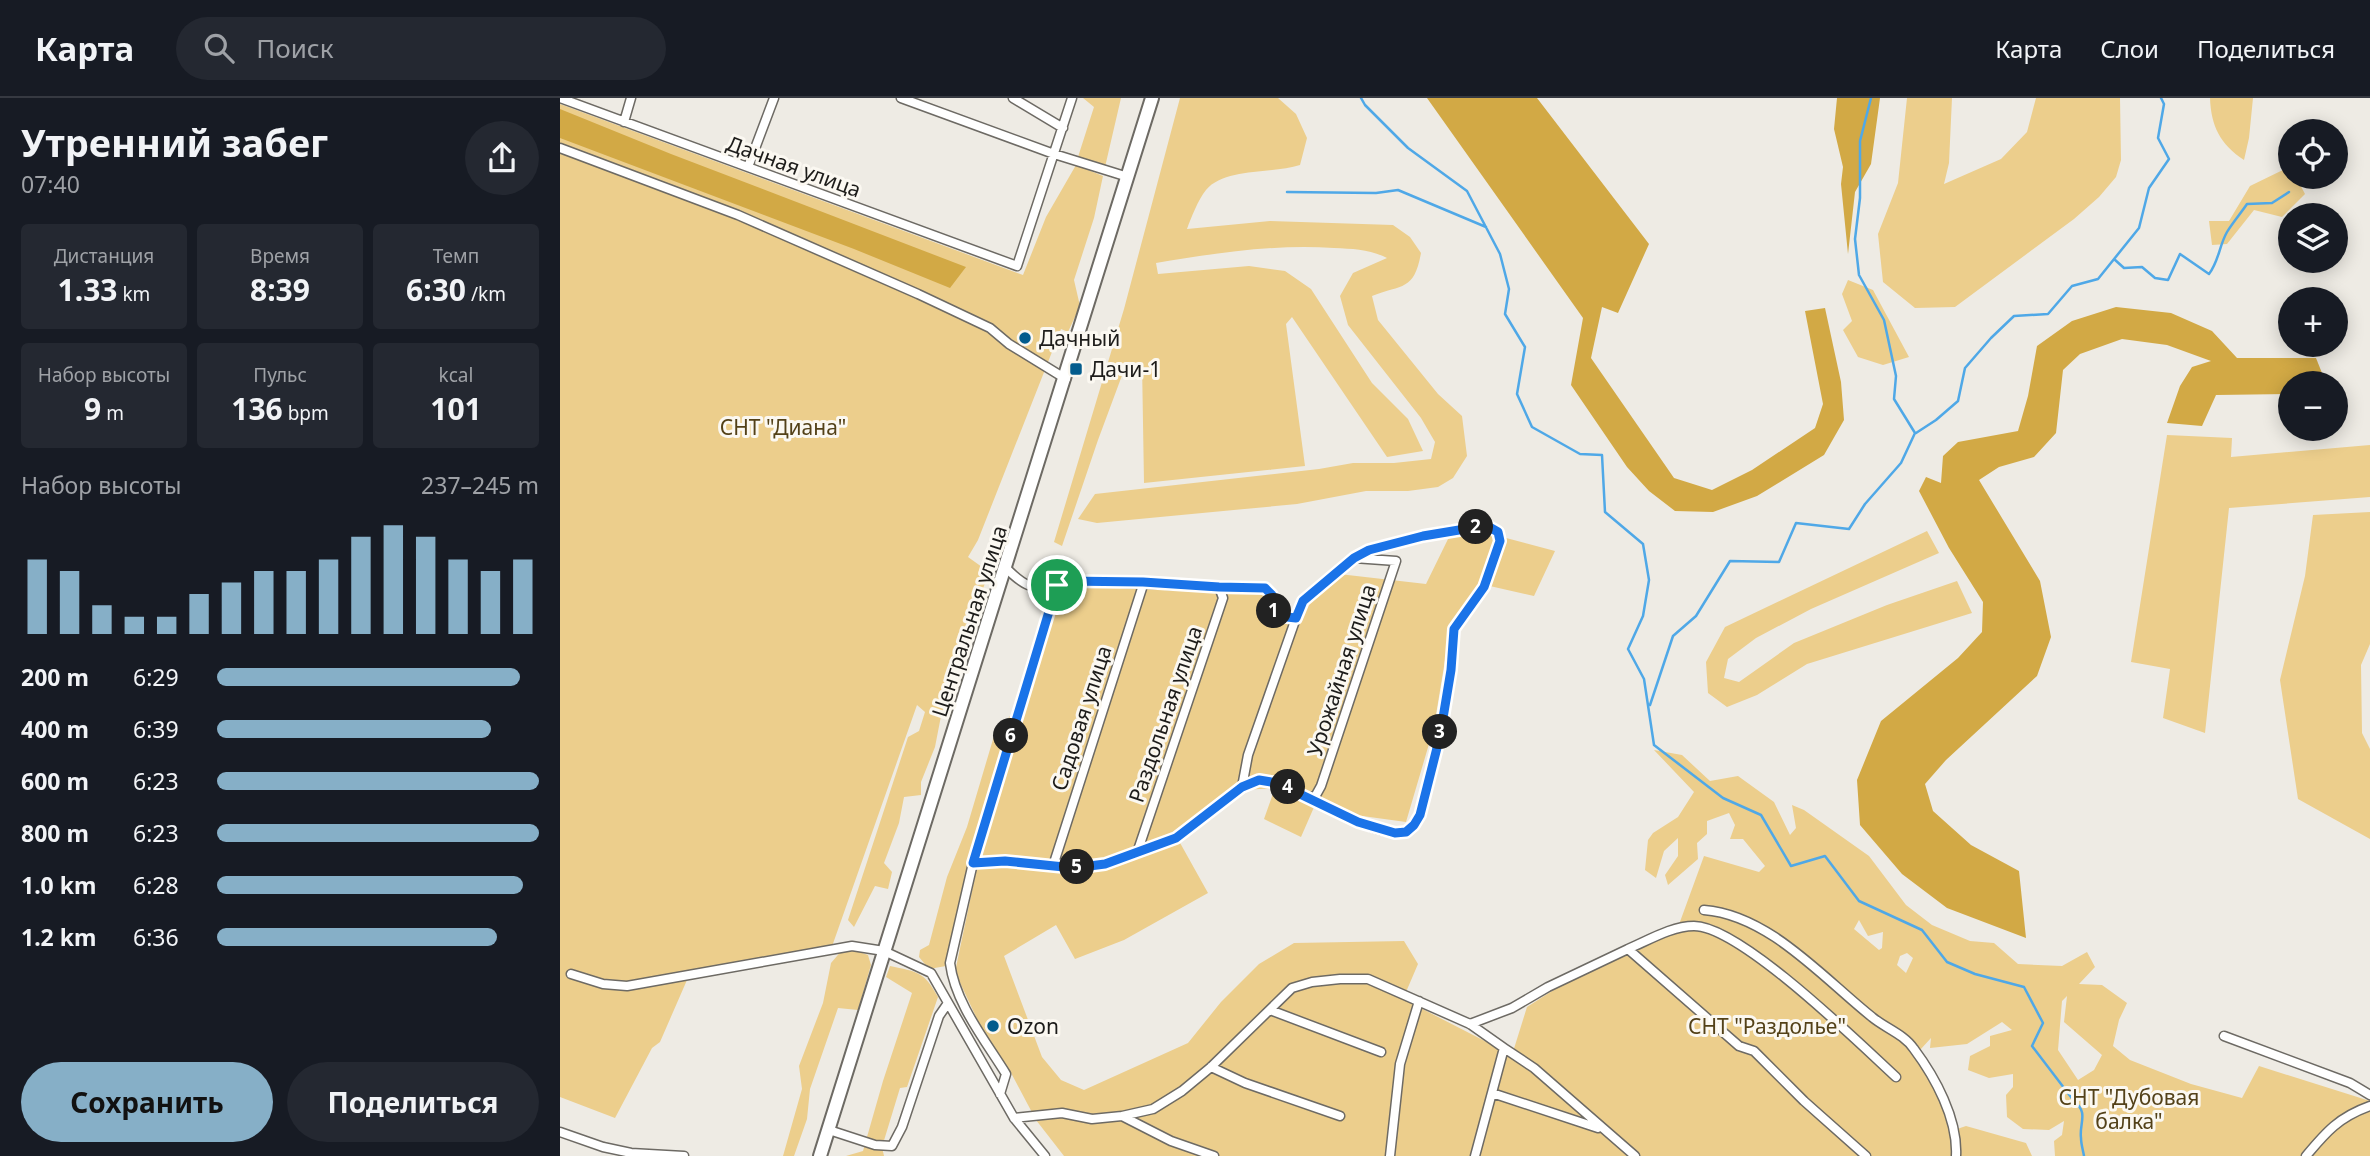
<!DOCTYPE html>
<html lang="ru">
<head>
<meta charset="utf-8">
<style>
	body { margin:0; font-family:"Noto Sans",sans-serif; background:#242831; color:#f1f3f6; height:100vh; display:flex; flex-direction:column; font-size:26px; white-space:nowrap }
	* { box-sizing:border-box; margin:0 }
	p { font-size:23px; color:#9ea1a6 }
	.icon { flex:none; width:38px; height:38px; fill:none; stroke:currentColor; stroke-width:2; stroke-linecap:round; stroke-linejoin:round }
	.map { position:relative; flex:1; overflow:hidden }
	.drawer { display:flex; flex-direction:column; background:#171b24; width:560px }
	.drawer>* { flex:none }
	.tools { position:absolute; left:1718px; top:21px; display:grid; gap:14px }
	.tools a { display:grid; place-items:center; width:70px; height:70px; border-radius:50%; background:#171b24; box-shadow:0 4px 18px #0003; font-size:35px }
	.pin { position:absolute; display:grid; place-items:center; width:60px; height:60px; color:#fff; margin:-30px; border:4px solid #fff; border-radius:50%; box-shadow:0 2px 7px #0007 }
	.km { position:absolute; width:35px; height:35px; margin:-18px; border-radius:50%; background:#222; color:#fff; font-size:19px; line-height:35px; text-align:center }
	.round { display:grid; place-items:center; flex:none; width:74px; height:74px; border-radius:37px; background:#242831 }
	.headline { display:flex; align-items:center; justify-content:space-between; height:119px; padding:0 21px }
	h1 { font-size:38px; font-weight:700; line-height:52px }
	.figures { display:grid; grid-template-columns:repeat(3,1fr); gap:10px; height:119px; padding:7px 21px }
	.figures div { display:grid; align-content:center; border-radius:7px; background:#242831; text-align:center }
	.figures b { font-size:30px; font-weight:700 }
	.figures small { font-size:19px; font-weight:400 }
	.figures p { font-size:19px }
	.chart { height:196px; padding:14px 21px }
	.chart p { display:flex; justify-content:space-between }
	.chart svg { width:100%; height:126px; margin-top:7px; stroke:#86afc7; stroke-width:6 }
	.action { display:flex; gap:14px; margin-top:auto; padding:14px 21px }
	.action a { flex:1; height:80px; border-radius:42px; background:#86afc7; color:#111; font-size:28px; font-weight:700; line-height:80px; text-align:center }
	.action a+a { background:#242831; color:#f1f3f6 }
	ul { padding:0 21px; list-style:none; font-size:23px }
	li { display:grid; grid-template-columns:112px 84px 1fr; align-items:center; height:52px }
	li i { height:18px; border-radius:9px; background:#86afc7 }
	header { display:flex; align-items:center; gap:42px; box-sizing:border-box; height:98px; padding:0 35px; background:#171b24; border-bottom:2px solid #363941 }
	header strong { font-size:33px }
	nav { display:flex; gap:38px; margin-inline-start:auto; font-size:24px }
	.search { width:490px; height:63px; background:#242831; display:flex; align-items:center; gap:18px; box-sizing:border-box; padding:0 24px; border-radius:38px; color:#9ea1a6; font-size:26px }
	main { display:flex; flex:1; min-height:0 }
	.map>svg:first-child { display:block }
	.green { fill:#ecce8c; fill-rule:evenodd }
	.forest { fill:#d2a945 }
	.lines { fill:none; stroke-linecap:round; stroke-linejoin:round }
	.stream { stroke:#4fa8e7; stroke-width:2.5 }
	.street-casing { stroke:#6d6a64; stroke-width:11 }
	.secondary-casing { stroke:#6d6a64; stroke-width:16 }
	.street { stroke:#fff; stroke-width:8 }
	.secondary { stroke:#fff; stroke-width:12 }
	.route-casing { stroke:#fff; stroke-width:14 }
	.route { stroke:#1a73e8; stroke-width:9 }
	.poi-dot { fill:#035c8d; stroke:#fbf8f1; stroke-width:2.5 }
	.labels { text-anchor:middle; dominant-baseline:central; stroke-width:6; stroke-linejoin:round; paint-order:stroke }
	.street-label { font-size:21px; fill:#1d1c1a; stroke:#fbf8f1 }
	.poi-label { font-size:21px; fill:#1d1c1a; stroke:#fbf8f1; text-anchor:start }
	.park-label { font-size:21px; fill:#534118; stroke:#fbf8f1 }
</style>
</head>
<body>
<header>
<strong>Карта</strong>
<div class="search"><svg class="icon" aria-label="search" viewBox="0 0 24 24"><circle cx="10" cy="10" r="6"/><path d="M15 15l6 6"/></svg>Поиск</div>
<nav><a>Карта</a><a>Слои</a><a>Поделиться</a></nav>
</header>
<main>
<section class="drawer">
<div class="headline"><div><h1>Утренний забег</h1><p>07:40</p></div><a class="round"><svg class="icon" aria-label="share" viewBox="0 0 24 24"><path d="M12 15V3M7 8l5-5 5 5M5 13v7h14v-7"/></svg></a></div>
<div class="figures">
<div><p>Дистанция</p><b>1.33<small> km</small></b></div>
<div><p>Время</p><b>8:39</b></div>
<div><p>Темп</p><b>6:30<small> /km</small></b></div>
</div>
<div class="figures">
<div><p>Набор высоты</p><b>9<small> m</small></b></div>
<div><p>Пульс</p><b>136<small> bpm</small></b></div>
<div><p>kcal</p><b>101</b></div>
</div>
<div class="chart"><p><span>Набор высоты</span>237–245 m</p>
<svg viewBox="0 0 160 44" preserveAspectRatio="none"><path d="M5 44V18M15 44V22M25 44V34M35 44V38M45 44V38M55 44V30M65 44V26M75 44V22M85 44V22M95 44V18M105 44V10M115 44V6M125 44V10M135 44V18M145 44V22M155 44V18"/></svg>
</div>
<ul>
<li><b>200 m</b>6:29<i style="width:94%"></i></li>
<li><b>400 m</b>6:39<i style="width:85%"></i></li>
<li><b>600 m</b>6:23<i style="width:100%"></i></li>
<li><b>800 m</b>6:23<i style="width:100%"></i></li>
<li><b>1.0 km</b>6:28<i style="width:95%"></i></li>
<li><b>1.2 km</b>6:36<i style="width:87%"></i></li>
</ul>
<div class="action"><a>Сохранить</a><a>Поделиться</a></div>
</section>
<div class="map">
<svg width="1810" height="1058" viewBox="0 0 1810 1058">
	<rect width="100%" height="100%" fill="#eeebe4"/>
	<!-- green -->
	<path class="green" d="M 523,0 L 561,0 L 545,69 L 518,59 L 534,9 Z
		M 620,0 L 718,0 L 736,16 L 747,40 L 740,67 C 713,76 665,69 646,92 C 638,102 631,120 627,131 L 710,123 L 833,127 L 850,139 L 861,155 C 854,193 843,186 812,198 L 818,222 L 878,296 L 902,318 L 907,358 L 893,380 L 878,389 L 848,393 L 806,393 L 737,406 L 537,425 L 518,421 L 535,396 L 759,371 L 793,365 L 834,365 L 871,361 L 875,344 L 861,320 L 788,227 L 780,198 L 793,175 L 827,160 C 809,151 794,151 774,150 C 714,146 656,155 596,165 L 598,176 L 689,168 L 725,173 L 751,191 L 812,285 L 848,321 L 863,353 L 827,359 L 732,219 L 726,226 L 745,368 L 584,385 L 582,265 L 567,264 L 538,342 L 502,448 L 494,444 L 564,211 Z
		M 1347,0 L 1392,0 L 1389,65 L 1384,86 L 1441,61 L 1467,34 L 1476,0 L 1560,0 L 1561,62 L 1556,79 L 1539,99 L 1514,121 L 1395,209 L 1355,210 L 1323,184 L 1318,136 L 1338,85 Z
		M 1650,0 L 1693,0 L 1689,40 L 1684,62 C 1660,46 1651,28 1650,0 Z
		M 0,6 L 463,177 L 486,119 L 516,67 L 543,78 L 534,120 L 514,182 L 520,208 L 508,234 L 501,231 L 418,442 L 408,459 L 429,474 L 397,563 L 381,618 L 375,649 L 361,684 L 361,697 L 344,699 L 339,725 L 324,765 L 332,774 L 328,791 L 315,788 L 294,829 L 288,822 L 348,639 L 359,633 L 365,614 L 357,607 L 269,857 L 127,882 L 100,944 L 92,950 L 55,1020 L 0,999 Z
		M 1731,68 L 1731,79 L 1736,79 L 1745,96 L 1722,119 L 1694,112 L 1667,146 L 1652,147 L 1649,123 L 1669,123 L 1690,88 Z
		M 1288,182 L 1313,192 L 1349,259 L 1323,267 L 1298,259 L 1283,232 L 1292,223 L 1282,196 Z
		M 1607,337 L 1672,340 L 1671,359 L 1810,347 L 1810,399 L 1669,410 L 1645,635 L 1603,620 L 1610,571 L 1571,564 Z
		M 1810,414 L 1810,546 L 1801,567 L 1802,635 L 1810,651 L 1810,741 L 1738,701 L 1720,582 L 1745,478 L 1753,417 Z
		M 1367,433 L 1379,455 L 1251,511 L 1196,540 L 1168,561 L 1164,580 L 1179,584 L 1234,545 L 1327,507 L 1397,483 L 1412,515 L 1247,566 L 1197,597 L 1167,609 L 1148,595 L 1146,564 L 1165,529 Z
		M 931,436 L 995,453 L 974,498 L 921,486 L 896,521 L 888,544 L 874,629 L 846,724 L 795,717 L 758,700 L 741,739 L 704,721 L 715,690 L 683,692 L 619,743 L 648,795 L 564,842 L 515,861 L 496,827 L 444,858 L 482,959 L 501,982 L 524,992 L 628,945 L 661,904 L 699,866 L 734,845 L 844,843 L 858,866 L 843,901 L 952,957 L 967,909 L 1006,884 L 1117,832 L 1144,758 L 1199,774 L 1205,768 L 1183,741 L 1170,741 L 1175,727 L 1169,715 L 1147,723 L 1147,736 L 1137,745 L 1138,761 L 1108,787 L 1105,777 L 1118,758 L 1118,740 L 1104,753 L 1096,780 L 1085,772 L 1088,742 L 1093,735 L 1118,719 L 1134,694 L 1094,652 L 1122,657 L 1150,683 L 1178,678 L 1214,704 L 1230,737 L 1236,730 L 1232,707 L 1244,712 L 1309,758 L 1346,807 L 1372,827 L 1410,843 L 1434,845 L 1458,866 L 1502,868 L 1527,854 L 1535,869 L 1519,886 L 1542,887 L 1567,905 L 1559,922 L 1553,948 L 1570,962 L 1631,986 L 1682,1000 L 1699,968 L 1810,1003 L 1810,1058 L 1495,1058 L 1494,1043 L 1502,1037 L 1504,1023 L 1489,1032 L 1463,1031 L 1447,1019 L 1446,997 L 1453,989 L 1453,976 L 1429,980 L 1408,972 L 1410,958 L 1430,948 L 1430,938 L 1452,932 L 1442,924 L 1407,946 L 1370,950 L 1371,940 L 1360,952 L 1386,1001 L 1397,1031 L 1406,1028 L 1466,1045 L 1472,1058 L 504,1058 L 476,1022 L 450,973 L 425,938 L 395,874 L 420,755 L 504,483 L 708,494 L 710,518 L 739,521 L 747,500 L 767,489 L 779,476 L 866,486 L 889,439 ZM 1299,822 L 1308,838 L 1323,834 L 1322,850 L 1319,852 L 1294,831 ZM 1347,855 L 1353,860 L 1346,875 L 1337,867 L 1340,858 ZM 1507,898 L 1504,924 L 1542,957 L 1534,972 L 1518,982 L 1498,952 L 1502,903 Z
		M 450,618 L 454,627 L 392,850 L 386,868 L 369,871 L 359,859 L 360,852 L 369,847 L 387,779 L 407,729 L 434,638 Z
		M 288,850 L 308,857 L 311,867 L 298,912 L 278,910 L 250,991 L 247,1021 L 234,1058 L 223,1058 L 242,991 L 239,968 L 263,905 L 271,865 L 283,851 Z
		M 330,868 C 357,874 364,873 378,899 L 347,989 L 340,990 L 322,1049 L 324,1058 L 286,1058 L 303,1053 L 323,983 L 352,895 L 326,879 Z"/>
	<!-- forest -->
	<path class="forest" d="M 867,0 L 977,0 L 1089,146 L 1058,215 L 1042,209 L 1031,260 L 1114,380 L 1152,392 L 1192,372 L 1255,330 L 1263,306 L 1245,213 L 1265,210 L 1281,284 L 1284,322 L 1264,357 L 1197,398 L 1153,414 L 1115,413 L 1089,393 L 1067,369 L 1011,287 L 1023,220 Z
		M 1277,0 L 1320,0 L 1311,66 L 1295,94 L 1288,156 L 1281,86 L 1283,69 L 1274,31 Z
		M 0,11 L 111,56 L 406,169 L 390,190 L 294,151 L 0,40 Z
		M 1556,209 L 1611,215 L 1652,233 L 1677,260 L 1756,260 L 1766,285 L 1731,285 L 1731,296 L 1656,297 L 1642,328 L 1607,325 L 1620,288 L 1632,269 L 1651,263 L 1607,247 L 1562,241 L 1520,256 L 1503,272 L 1496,335 L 1474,359 L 1439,369 L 1419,382 L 1480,483 L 1491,539 L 1477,578 L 1386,662 L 1365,686 L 1373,713 L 1411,747 L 1459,773 L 1466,840 L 1387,810 L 1342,776 L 1300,727 L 1297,682 L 1321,623 L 1398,560 L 1422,534 L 1423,504 L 1389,450 L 1359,393 L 1366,379 L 1381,385 L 1383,358 L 1398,344 L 1458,333 L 1468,298 L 1477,248 L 1512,223 Z"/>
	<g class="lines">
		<!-- stream -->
		<path class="stream" d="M 801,0 L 805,7 L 848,50 L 907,93 L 940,156 L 949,191 L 945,216 L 965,249 L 957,296 L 972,329 L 1020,356 L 1042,357 L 1045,414 L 1083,446 L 1089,482 L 1083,518 L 1068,551 L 1084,581 L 1094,647 L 1163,700 L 1201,717 L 1231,768 L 1265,758 L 1299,803 L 1362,832 L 1387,864 L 1415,876 L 1464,889 L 1483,925 L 1472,948 L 1514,1003 C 1529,1015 1519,1025 1521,1040 C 1521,1046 1523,1052 1524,1058
			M 727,94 L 816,95 L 838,92 L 926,129
			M 1554,161 L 1564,170 L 1582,169 L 1595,180 L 1608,182 L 1620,156 L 1649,176 C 1659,163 1659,148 1667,134 C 1673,124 1681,115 1687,106 L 1712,105 L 1729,94
			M 1356,335 L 1376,322 L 1398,303 L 1405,270 L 1431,240 L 1454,218 L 1488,216 L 1512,188 L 1538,181 L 1579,130 L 1589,90 L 1609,61 L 1598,40 L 1604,6 L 1601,0
			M 1090,607 L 1113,538 L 1136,518 L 1170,463 L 1219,464 L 1236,425 L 1289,431 L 1305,406 L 1341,365 L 1355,335 L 1334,301 L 1336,278 L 1324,222 L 1299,177 L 1295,141 L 1300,100 L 1300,43 L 1311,0"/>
		<defs>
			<path id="street" d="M 0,0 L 457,168 L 512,0
				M 341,0 L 494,56 L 568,79
				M 453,0 L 503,30
				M 64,24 L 71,0
				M 0,50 L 178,117 L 358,196 L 430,230 L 449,246 L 506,281
				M 188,69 L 214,0
				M 682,689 L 699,682 L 717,685 L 750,700 L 756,697 L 761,688 L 836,463 L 794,460 L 743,503 L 736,520
				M 750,700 C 768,710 826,741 845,734 C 853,731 856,723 860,717 L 880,638 L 891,572 L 894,531 L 924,489 L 940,443 L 938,434 C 915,420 818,447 794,460
				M 577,755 L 663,500 L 659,489
				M 413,765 L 445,763 L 514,770 L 545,766 L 616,740 L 682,689 L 688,657 L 736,520 L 718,518 L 712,512 L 711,497 L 705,490 C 638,489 572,484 505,483 L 497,487
				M 493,768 L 584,484
				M 1144,812 C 1209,817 1263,880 1312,919 C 1325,930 1344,936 1354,951 C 1375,979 1398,1021 1396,1058
				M 1068,851 C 1089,842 1112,828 1134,828 C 1180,828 1299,945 1336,979
				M 11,876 L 43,886 L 67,888 L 292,848 L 324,853 L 371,875 L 454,1020 L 485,1058
				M 710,912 L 821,954
				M 910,926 L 952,910 L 988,889 L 1068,851 L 1179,948 L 1194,953 L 1244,1003 L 1306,1058
				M 1664,938 L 1790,985 L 1810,997
				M 651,969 L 685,985 L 780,1018
				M 932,995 L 1038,1030
				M 440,996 L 446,976 C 425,942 395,905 390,865 L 413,765 L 497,487 C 471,492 464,488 446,470
				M 562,1018 L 593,1011 L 622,993 L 651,969 L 732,890 L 752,884 L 780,881 L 808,881 L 910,926 L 944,950
				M 454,1020 L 502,1015 L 532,1021 L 562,1018 L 611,1043 L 654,1058
				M 269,1032 L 315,1047 L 332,1048 L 342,1029 L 379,918 L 388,905
				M 0,1034 L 43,1049 L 71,1055 L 124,1058
				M 830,1058 L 840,966 L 859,903
				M 915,1058 L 944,950 L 974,970 L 1075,1058
				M 1746,1058 C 1766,1034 1779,1019 1810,1008"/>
			<path id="secondary" d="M 260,1058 L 592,0"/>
		</defs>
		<!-- street casing -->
		<use href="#street" class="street-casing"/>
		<!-- secondary casing -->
		<use href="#secondary" class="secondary-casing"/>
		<!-- street -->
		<use href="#street" class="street"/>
		<!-- secondary -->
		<use href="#secondary" class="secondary"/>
	</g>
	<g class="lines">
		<defs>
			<path id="route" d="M 917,429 L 931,430 L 938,434 L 940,443 L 924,489 L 894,531 L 891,572 L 880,638 L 860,717 L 854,727 L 846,734 L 835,735 L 798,724 L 717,685 L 699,682 L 682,689 L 616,740 L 545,766 L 514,770 L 445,763 L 413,765 L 497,487 L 505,483 L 583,484 L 659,489 L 705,490 L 712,497 L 712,512 L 718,518 L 736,520 L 743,503 L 794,460 L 809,452 L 863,438 Z"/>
		</defs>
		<!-- route casing -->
		<use href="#route" class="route-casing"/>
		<!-- route -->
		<use href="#route" class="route"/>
	</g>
	<!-- markers -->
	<g class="poi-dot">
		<circle cx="465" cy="240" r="7"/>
		<rect x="509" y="264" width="14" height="14" rx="3.5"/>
		<circle cx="433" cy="928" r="7"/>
	</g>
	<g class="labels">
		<!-- street labels -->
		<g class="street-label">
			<text transform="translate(234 68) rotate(20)">Дачная улица</text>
			<text transform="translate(409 523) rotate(-72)">Центральная улица</text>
			<text transform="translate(781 572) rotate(-72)">Урожайная улица</text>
			<text transform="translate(605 616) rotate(-71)">Раздольная улица</text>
			<text transform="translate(521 620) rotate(-72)">Садовая улица</text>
		</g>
		<!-- poi labels -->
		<g class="poi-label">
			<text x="479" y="240">Дачный</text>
			<text x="530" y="271">Дачи-1</text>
			<text x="447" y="928">Ozon</text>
		</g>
		<!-- park labels -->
		<g class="park-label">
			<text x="223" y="329">СНТ "Диана"</text>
			<text x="1207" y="928">СНТ "Раздолье"</text>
			<text x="1569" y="999">СНТ "Дубовая<tspan x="1569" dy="24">балка"</tspan></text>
		</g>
	</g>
</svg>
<div class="tools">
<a><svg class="icon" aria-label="locate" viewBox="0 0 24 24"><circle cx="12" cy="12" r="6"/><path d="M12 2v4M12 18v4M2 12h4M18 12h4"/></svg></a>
<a><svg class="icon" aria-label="layers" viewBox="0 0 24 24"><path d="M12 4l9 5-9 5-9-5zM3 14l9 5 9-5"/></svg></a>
<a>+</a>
<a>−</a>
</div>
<div class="pin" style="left:497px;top:487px;background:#1e9e55"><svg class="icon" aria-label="arrive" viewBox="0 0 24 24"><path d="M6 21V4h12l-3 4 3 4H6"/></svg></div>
<b class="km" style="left:714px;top:513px">1</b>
<b class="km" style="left:916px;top:429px">2</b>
<b class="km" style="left:880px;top:634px">3</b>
<b class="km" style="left:728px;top:689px">4</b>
<b class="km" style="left:517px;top:769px">5</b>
<b class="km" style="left:451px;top:638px">6</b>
</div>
</main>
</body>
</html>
